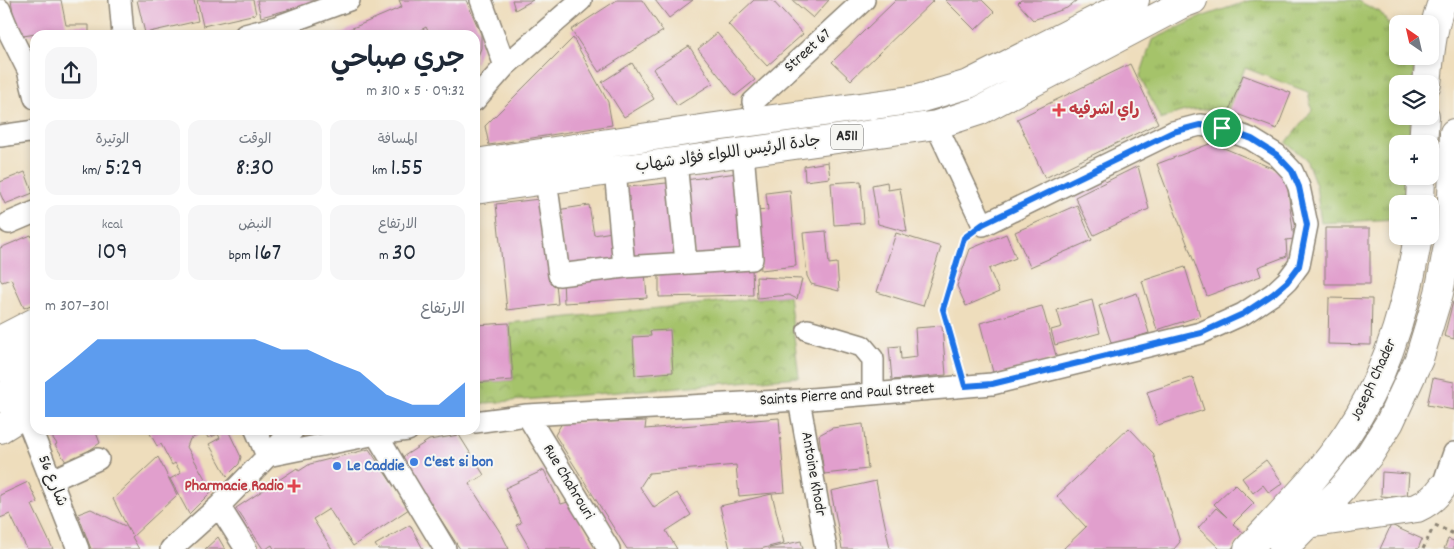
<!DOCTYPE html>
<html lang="ar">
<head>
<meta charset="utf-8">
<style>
	body { margin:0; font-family:Dekko,"Playpen Sans Arabic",sans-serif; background:#f6f6f7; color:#1f2937; direction:rtl; height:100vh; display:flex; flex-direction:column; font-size:19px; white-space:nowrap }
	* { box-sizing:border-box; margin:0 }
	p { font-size:16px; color:#747a83 }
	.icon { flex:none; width:28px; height:28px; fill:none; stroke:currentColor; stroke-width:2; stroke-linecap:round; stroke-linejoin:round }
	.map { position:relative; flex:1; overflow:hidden; direction:ltr }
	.panel { position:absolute; left:30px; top:30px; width:450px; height:405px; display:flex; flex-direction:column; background:#fff; border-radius:15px; box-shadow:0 2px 8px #0003; direction:rtl }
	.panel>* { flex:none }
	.needle { width:32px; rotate:326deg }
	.fabs { position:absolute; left:1389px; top:15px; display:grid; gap:10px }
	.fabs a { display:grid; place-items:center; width:50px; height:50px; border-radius:10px; background:#fff; box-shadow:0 2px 8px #0003; font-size:25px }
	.pin { position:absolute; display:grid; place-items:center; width:42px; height:42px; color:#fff; margin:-21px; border:2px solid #fff; border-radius:50%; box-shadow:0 1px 5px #0007 }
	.round { display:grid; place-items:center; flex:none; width:52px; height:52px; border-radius:15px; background:#f6f6f7 }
	.headline { display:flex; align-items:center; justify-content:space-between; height:85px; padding:0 15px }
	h1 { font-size:28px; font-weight:600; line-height:38px }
	.metrics { display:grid; grid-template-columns:repeat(3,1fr); gap:8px; height:85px; padding:5px 15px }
	.metrics div { display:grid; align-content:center; border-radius:12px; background:#f6f6f7; text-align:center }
	.metrics b { font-size:25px; font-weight:600 }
	.metrics small { font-size:14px; font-weight:400 }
	.metrics p { font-size:14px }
	.chart { height:140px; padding:10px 15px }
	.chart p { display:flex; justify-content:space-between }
	.chart svg { width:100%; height:90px; margin-top:5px; fill:#1a73e8; opacity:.7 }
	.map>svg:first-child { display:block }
	.grass { fill:url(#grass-tufts); stroke:#68774a }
	.park { fill:url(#park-crowns); stroke:#68774a }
	.building { fill:#e19fcd }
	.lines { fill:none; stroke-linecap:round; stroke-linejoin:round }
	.minor-casing { stroke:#8c8474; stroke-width:24 }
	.highway-casing { stroke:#8c8474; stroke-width:30 }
	.path { stroke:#8c8474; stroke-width:3; stroke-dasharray:4 4; stroke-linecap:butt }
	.minor { stroke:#fff; stroke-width:21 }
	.highway { stroke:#fff; stroke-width:28 }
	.route-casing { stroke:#fff; stroke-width:10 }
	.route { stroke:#1a73e8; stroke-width:6 }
	.health-dot { fill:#e0444e; stroke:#f6f6f2; stroke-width:2 }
	.shop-dot { fill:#3f7fe0; stroke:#f6f6f2; stroke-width:2 }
	.labels { text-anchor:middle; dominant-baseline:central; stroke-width:4; stroke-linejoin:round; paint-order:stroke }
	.shield { fill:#f6f6f2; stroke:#686867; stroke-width:1 }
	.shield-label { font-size:15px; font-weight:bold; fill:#2b2b2b }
	.street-label { font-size:16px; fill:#2b2b2b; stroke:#f6f6f2 }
	.health-label { font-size:16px; font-weight:bold; fill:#be3a42; stroke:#f6f6f2; text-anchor:start }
	.shop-label { font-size:16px; font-weight:bold; fill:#366cbe; stroke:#f6f6f2; text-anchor:start }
</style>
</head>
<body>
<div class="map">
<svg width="1454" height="549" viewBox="0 0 1454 549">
	<defs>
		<pattern id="grass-tufts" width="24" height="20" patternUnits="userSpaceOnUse" patternTransform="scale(1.25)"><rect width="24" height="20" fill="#a5c36a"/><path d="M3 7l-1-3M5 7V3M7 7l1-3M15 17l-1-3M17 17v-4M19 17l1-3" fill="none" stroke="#879f57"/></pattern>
		<pattern id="park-crowns" width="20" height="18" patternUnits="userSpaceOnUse" patternTransform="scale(1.25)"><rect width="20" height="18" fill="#a5c36a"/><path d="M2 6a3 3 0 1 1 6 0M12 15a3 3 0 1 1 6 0" fill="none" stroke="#879f57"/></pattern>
	</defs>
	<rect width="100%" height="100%" fill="#f6f6f2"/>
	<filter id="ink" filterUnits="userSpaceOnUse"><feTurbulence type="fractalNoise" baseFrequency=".02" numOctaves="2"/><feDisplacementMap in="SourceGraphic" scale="10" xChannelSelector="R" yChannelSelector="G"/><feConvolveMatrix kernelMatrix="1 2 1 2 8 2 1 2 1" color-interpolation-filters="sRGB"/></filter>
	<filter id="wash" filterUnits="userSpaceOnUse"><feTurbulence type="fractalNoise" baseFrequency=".0096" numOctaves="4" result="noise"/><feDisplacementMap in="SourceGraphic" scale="20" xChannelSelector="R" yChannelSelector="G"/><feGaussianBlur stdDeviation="1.12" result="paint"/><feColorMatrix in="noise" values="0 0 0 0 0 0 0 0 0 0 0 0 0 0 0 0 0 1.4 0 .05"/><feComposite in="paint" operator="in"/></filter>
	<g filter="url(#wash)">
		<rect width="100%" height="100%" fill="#eeddbc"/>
		<!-- grass -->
		<path class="grass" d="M 1255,0 L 1356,0 L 1380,12 L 1397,35 L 1398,56 L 1409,56 L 1414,66 L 1413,84 L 1398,84 L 1398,116 L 1411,116 L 1409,144 L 1398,144 L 1398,176 L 1407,176 L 1406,204 L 1398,204 L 1397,219 L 1321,223 L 1316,185 L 1306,159 L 1286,143 L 1312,110 L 1308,92 L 1245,68 L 1226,114 C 1201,107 1185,108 1161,120 L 1140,76 L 1152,40 L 1201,17 L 1248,1 Z"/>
		<!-- park -->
		<path class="park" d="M 789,295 L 799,377 L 475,404 L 475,383 L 513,380 L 509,323 Z"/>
		<g id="blocks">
			<!-- building -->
			<path class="building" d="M 11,0 L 61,0 L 66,25 L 89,25 L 89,35 L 61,35 L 61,30 L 17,37 Z
				M 137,0 L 194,0 L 198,21 L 145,33 Z
				M 197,0 L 253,0 L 256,14 L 203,26 Z
				M 257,0 L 316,0 L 313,3 L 261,17 Z
				M 399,0 L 466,0 L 481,34 L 481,48 L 475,64 L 475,35 L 451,35 L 448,31 L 439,35 L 430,35 L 426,27 L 412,35 L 336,35 L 402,7 Z
				M 512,0 L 533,0 L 515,10 Z
				M 617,0 L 642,0 L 663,31 L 599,72 L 571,30 Z
				M 655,0 L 693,0 L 669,18 Z
				M 754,0 L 772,0 L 803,34 L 767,66 L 728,24 Z
				M 792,0 L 829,0 L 813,18 Z
				M 896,0 L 934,0 L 851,80 L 832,62 Z
				M 945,0 L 982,0 L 994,12 L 975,30 Z
				M 1021,0 L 1077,0 L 1067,8 L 1033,20 L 1018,3 Z
				M 717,33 L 755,80 L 735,96 L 698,49 Z
				M 573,38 L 608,102 L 612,125 L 489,145 L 485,126 Z
				M 689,46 L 713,83 L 677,106 L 653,69 Z
				M 632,63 L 654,99 L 624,117 L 602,82 Z
				M 1130,64 L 1158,123 L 1045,178 L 1017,119 Z
				M 1243,75 L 1291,93 L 1277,129 L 1229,111 Z
				M 1212,143 L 1286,174 L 1294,239 L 1286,240 L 1287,256 L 1258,267 L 1261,276 L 1207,296 L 1157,164 Z
				M 828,162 L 830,178 L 805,181 L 804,166 Z
				M 1138,166 L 1149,209 L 1094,235 L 1075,197 Z
				M 25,172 L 33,193 L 5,204 L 0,193 L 0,182 Z
				M 737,173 L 747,252 L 695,258 L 685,180 Z
				M 861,181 L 864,223 L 834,225 L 831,183 Z
				M 676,182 L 683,255 L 626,261 L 619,188 Z
				M 887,182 L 888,190 L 900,188 L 907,232 L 878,224 L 872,185 Z
				M 790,190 L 796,266 L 761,270 L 756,211 L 768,210 L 766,193 Z
				M 548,198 L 558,304 L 507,310 L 496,204 Z
				M 589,205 L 594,235 L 618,231 L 623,263 L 566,272 L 557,210 Z
				M 1077,205 L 1092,240 L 1030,267 L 1015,232 Z
				M 1325,228 L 1370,228 L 1370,284 L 1325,284 Z
				M 826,231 L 829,264 L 837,263 L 839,291 L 811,284 L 807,276 L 803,233 Z
				M 896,233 L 941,247 L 923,306 L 877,292 Z
				M 1006,234 L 1016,258 L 989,269 L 999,292 L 966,306 L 957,286 L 970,249 Z
				M 31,235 L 35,243 L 35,303 L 24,308 L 11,279 L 2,282 L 0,279 L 0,248 Z
				M 1185,267 L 1200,316 L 1157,330 L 1142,281 Z
				M 752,268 L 753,295 L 659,297 L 659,271 Z
				M 645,272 L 647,298 L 564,303 L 563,278 Z
				M 756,277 L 802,279 L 797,299 L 789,295 L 757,298 Z
				M 1137,293 L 1149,333 L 1112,345 L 1099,306 Z
				M 1329,298 L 1372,299 L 1371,345 L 1328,344 Z
				M 1092,300 L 1100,333 L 1055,345 L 1051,330 L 1062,327 L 1057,310 Z
				M 1453,302 L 1454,302 L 1454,339 L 1444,336 Z
				M 1042,306 L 1057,359 L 994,376 L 980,323 Z
				M 509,323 L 513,380 L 475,383 L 475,325 Z
				M 942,326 L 946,375 L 892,380 L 889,347 L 900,346 L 901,359 L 917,357 L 915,328 Z
				M 670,330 L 673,372 L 635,375 L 633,337 L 651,336 L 650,331 Z
				M 1193,377 L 1204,410 L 1158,425 L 1147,392 Z
				M 1433,378 L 1454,382 L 1454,410 L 1427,405 Z
				M 779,418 L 785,492 L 739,496 L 736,465 L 649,473 L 640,487 L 654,508 L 677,493 L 691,515 L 666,531 L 677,549 L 627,549 L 555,435 L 562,423 L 646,421 L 645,429 Z
				M 863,424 L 868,469 L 824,474 L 819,435 L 832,428 Z
				M 1129,428 L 1153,453 L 1180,542 L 1174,549 L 1063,549 L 1086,527 L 1057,496 Z
				M 55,430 L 95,430 L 100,443 L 68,465 L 55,445 L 57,444 L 50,434 Z
				M 148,430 L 228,430 L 241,457 L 239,464 L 227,476 L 209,444 L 220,438 L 218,434 L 208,438 L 205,432 L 190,439 L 187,447 L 212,491 L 189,514 L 170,479 L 181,473 L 175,463 L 172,465 L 161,444 L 157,446 Z
				M 459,435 L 484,475 L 469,484 L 502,535 L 509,549 L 460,549 L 401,458 L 429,440 Z
				M 369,449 L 409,509 L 353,546 L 329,509 L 313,519 L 332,549 L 274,549 L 272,545 L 266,549 L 263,549 L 236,508 L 297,468 L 299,471 L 310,464 Z
				M 158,457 L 177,495 L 132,537 L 139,549 L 91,549 L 78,514 L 91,509 L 127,527 L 131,534 L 113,499 Z
				M 1266,460 L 1283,483 L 1269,493 L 1263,485 L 1253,493 L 1242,478 Z
				M 544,470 L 561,504 L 568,502 L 597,549 L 530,549 L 516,525 L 521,523 L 505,488 Z
				M 1382,472 L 1409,474 L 1407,498 L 1381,496 Z
				M 876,481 L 890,549 L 842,549 L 831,491 Z
				M 28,482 L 38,503 L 32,505 L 53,549 L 27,549 L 10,514 L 0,518 L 0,495 Z
				M 1235,484 L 1254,503 L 1233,524 L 1245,534 L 1231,549 L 1220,549 L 1198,528 L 1216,508 L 1227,517 L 1214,504 Z
				M 772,494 L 784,543 L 760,549 L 730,549 L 720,506 Z
				M 410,525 L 423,549 L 378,549 L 375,545 Z
				M 1391,525 L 1422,539 L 1418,549 L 1380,549 Z
				M 218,537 L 225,549 L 205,549 Z
				M 1448,539 L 1454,541 L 1454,549 L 1444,549 Z
				M 801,541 L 803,549 L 769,549 L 769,548 Z"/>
		</g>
	</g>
	<g filter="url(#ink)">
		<use href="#blocks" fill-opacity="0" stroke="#8c8474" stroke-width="1"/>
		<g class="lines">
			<defs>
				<path id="minor" d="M 120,0 L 123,35
					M 481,0 L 505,66
					M 0,10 L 9,32 L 28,70 L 35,98
					M 245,35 L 276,27 L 349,0
					M 475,100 L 505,66 L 581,0
					M 753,102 L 864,0
					M 0,136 L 35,131
					M 676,162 L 686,262
					M 615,170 L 624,267
					M 546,180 L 559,275 L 624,267 L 752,259 L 743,152
					M 9,223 L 35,212
					M 808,330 L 862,346 L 873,359 L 873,394
					M 799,400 L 826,549
					M 25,414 L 78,549
					M 527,415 L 609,549
					M 475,422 L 527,415 L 799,400 L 992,384 L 1201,333 L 1243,314 L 1273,294 L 1287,281 L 1299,265 L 1307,225 L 1299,187 L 1292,171 L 1277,155 L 1251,139 L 1222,128 L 1200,125 L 1173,132 L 983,225 L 936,125
					M 256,430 L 267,456
					M 376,434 L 445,549
					M 267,456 L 376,434 L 408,430
					M 52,480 L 98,459
					M 1442,488 L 1454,453
					M 219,506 L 246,549
					M 171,549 L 219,506 L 293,430"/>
				<path id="highway" d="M 1427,84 C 1430,56 1432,26 1443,0
					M 1423,144 L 1425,116
					M 475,163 L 708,128 L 918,99 L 969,84 L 1135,0
					M 475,190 L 936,125 L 979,111 L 1180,5 L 1193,0
					M 1420,204 L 1421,176
					M 0,340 L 35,322
					M 0,367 L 35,346
					M 0,398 L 35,377
					M 0,429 L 35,407
					M 1308,524 L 1417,508 C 1428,503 1435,498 1442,488
					M 1248,549 C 1282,512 1319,476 1347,434 C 1387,376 1407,305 1418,236
					M 1283,549 L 1342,489 L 1370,454 L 1390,422 L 1419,359 L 1439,293 L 1451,230 L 1454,133"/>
			</defs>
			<!-- minor casing -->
			<use href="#minor" class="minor-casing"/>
			<!-- highway casing -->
			<use href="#highway" class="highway-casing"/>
			<!-- path -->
			<path class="path" d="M 959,366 L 943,309 L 964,238 L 967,237
				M 1435,525 L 1454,534
				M 1423,549 L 1433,528"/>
			<!-- minor -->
			<use href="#minor" class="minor"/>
			<!-- highway -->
			<use href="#highway" class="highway"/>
		</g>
	</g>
	<g class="lines" filter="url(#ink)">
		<defs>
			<path id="route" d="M 1200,125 L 1222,128 L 1252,139 L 1277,155 L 1292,171 L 1299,187 L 1307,225 L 1299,266 L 1287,282 L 1273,294 L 1243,314 L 1201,333 L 992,384 L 965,386 L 943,309 L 964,238 L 983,224 L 1173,132 Z"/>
		</defs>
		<!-- route casing -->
		<use href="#route" class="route-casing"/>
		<!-- route -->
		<use href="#route" class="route"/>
	</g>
	<!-- markers -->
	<g class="health-dot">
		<path d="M1056.5 102.5h5v5h5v5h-5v5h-5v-5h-5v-5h5z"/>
		<path d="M291.5 478.5h5v5h5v5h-5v5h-5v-5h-5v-5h5z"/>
	</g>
	<g class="shop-dot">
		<circle cx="414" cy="462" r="5"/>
		<circle cx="337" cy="466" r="5"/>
	</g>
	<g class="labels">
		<!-- shield labels -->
		<rect class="shield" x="831" y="124.5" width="32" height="25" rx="4"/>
		<g class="shield-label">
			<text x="847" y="137">A511</text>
		</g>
		<!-- street labels -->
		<g class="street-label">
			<text transform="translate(808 51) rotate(-42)">Street 67</text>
			<text transform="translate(728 154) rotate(-8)">جادة الرئيس اللواء فؤاد شهاب</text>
			<text transform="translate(1374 380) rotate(-65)">Joseph Chader</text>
			<text transform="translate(847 395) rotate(-4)">Saints Pierre and Paul Street</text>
			<text transform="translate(813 474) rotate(80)">Antoine Khodr</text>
			<text transform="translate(52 481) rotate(68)">شارع 56</text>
			<text transform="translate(568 482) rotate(59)">Rue Chahrouri</text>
		</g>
		<!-- health labels -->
		<g class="health-label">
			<text x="1069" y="110">راي اشرفيه</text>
			<text x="284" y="486" text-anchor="end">Pharmacie Radio</text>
		</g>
		<!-- shop labels -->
		<g class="shop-label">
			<text x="424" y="462">C'est si bon</text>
			<text x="347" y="466">Le Caddie</text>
		</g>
	</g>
</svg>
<div class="fabs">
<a><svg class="needle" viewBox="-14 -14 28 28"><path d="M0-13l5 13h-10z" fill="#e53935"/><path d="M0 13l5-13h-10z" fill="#747a83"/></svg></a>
<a><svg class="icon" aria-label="layers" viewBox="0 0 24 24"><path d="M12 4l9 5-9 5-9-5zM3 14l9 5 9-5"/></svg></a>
<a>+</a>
<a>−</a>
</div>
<div class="pin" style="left:1222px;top:128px;background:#1e9e55"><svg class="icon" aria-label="arrive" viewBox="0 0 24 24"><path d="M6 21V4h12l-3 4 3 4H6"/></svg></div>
<section class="panel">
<div class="headline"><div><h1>جري صباحي</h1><p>09:32 · 5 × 310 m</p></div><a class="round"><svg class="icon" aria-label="share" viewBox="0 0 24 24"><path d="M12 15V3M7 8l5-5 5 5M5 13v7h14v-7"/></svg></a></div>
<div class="metrics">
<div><p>المسافة</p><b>1.55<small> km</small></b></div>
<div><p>الوقت</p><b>8:30</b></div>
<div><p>الوتيرة</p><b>5:29<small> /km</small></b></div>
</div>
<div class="metrics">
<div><p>الارتفاع</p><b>30<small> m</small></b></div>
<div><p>النبض</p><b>167<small> bpm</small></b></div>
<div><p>kcal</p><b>109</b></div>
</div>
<div class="chart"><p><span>الارتفاع</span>301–307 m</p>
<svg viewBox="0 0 160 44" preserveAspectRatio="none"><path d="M0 44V27L10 17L20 6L30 6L40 6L50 6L60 6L70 6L80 6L90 11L100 11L110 17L120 22L130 33L140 38L150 38L160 27V44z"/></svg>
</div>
</section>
</div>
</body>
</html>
